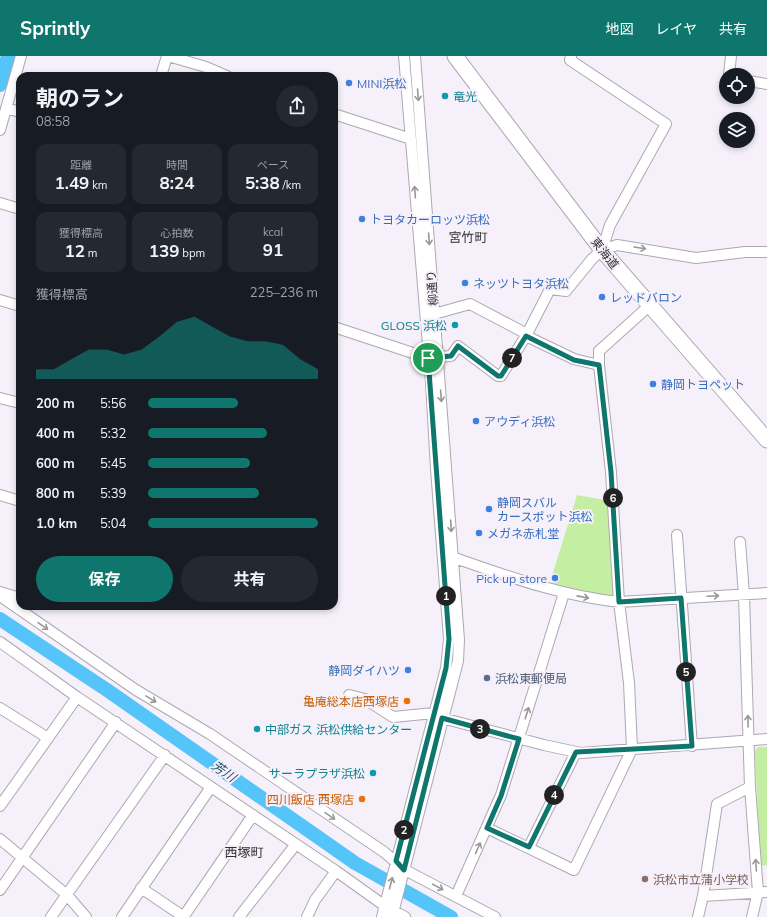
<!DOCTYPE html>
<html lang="ja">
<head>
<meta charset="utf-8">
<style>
	body { margin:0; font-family:Mulish,"Noto Sans JP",sans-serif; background:#242831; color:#f1f3f6; height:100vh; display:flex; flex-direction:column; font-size:15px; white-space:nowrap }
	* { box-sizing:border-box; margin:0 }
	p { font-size:13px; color:#9ea1a6 }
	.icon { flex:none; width:22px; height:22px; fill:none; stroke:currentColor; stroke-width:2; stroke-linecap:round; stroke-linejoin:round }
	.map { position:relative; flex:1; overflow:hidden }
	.side { position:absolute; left:16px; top:16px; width:322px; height:538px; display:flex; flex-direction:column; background:#171b24; border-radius:12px; box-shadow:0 2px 6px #0003 }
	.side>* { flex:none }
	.tools { position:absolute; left:719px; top:12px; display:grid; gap:8px }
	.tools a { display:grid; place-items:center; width:36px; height:36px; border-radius:50%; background:#171b24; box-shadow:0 2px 6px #0003; font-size:20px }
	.pin { position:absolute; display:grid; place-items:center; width:34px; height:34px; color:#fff; margin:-17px; border:2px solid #fff; border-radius:50%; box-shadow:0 1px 4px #0007 }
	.km { position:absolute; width:20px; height:20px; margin:-10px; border-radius:50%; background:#222; color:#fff; font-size:11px; line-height:20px; text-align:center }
	.round { display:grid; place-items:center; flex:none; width:42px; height:42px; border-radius:21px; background:#242831 }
	.headline { display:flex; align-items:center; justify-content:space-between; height:68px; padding:0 20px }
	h1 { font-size:22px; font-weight:700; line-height:30px }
	.figures { display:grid; grid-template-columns:repeat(3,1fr); gap:6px; height:68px; padding:4px 20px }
	.figures div { display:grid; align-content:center; border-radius:10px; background:#242831; text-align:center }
	.figures b { font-size:17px; font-weight:700 }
	.figures small { font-size:11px; font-weight:400 }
	.figures p { font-size:11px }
	.chart { height:112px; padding:8px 20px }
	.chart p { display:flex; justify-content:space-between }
	.chart svg { width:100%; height:72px; margin-top:4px; fill:#0f766e; opacity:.7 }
	.button { display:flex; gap:8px; margin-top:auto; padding:8px 20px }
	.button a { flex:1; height:46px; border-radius:24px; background:#0f766e; color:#fff; font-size:16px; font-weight:700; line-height:46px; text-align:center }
	.button a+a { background:#242831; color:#f1f3f6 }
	ul { padding:0 20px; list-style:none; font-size:13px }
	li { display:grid; grid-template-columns:64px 48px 1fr; align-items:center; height:30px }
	li i { height:10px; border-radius:5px; background:#0f766e }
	header { display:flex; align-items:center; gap:24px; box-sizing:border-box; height:56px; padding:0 20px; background:#0f766e; color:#fff }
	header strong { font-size:19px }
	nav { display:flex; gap:22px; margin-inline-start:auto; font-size:14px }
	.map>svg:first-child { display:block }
	.green { fill:#c4efa3 }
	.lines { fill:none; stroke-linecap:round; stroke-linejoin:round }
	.river { stroke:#55c4f8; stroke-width:14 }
	.minor-casing { stroke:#ada8b1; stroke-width:12 }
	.highway-casing { stroke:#ada8b1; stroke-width:17 }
	.minor { stroke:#fff; stroke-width:10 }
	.highway { stroke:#fff; stroke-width:15 }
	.oneway { stroke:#989899 }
	.route-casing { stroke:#fff; stroke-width:8 }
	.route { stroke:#0f766e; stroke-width:5 }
	.shop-dot { fill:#3f7fe0; stroke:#f5f0fa; stroke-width:1.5 }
	.culture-dot { fill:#0f9aa8; stroke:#f5f0fa; stroke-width:1.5 }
	.service-dot { fill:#5c6f8a; stroke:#f5f0fa; stroke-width:1.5 }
	.food-dot { fill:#e8710a; stroke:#f5f0fa; stroke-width:1.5 }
	.education-dot { fill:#8d6e63; stroke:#f5f0fa; stroke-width:1.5 }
	.labels { text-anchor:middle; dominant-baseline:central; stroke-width:4; stroke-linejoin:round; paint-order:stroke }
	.shop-label { font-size:12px; fill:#366cbe; stroke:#f5f0fa; text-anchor:start }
	.culture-label { font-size:12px; fill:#0d838f; stroke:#f5f0fa; text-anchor:start }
	.street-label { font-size:12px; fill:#313033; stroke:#f5f0fa }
	.service-label { font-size:12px; fill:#4e5e75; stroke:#f5f0fa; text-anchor:start }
	.food-label { font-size:12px; fill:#c56008; stroke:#f5f0fa; text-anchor:end }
	.education-label { font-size:12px; fill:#785e54; stroke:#f5f0fa; text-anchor:start }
	.neighbourhood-label { font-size:13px; fill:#313033; stroke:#f5f0fa }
	.water-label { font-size:13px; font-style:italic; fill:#214e64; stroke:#f5f0fa }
</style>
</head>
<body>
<header>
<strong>Sprintly</strong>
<nav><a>地図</a><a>レイヤ</a><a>共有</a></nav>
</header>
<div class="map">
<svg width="767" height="861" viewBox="0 0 767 861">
	<rect width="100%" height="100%" fill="#f5f0fa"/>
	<!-- green -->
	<path class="green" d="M 577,439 L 610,445 L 616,538 L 612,541 L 554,528 L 551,523 Z
		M 758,691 L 767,691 L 767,809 L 760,810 L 755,695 Z"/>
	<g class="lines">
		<!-- river -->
		<path class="river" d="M 0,29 L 8,0
			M 0,563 L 107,634 L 355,807 L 451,861"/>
		<defs>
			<path id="minor" d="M 168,0 L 206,11 L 227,20
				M 571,0 L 570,4 L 666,68 L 610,169 L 602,194
				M 729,19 L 731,0
				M 161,20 L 167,0
				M 748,25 L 767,28
				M 6,52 L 20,56
				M 334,58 L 411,83
				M 0,74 L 21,0
				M 0,147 L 20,153
				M 0,244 L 20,250
				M 434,258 L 470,248 L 527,278
				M 334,271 L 428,302 L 451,300 L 458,290 L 498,320 L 501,320 L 527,278 L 550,233 L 566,235 L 592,203 L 602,194 L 617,189 L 696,202 L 745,196 L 767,196
				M 526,280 L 574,303 L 599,309
				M 0,342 L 20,347
				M 0,439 L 20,445
				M 677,479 L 692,690
				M 740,486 L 744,539 L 750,731 L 758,836 L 752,861
				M 452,501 C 507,520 561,540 619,546 L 767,537
				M 0,536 L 20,542
				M 0,540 L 136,634 L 210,678 L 384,796 L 405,814 L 495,861
				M 0,586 L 77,641 L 336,815 L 385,850 L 405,861
				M 349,639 L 365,643 L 393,661 L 434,657 L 442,662 L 544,689 L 581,697 L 767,683
				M 0,652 L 48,682
				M 0,750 L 77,641
				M 487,772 L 574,814 L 632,693 L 629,627 L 619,546 L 611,416 L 599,309 L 599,295 L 649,250
				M 0,783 L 67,839 L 86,861
				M 529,791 L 576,696
				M 141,832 L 184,861
				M 0,834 L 116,666
				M 456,840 L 501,739 L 564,537
				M 703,840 L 767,836
				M 184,860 L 253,759
				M 51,861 L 165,699
				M 122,861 L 211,731
				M 239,861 L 296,788
				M 307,861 L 315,844 L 336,815
				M 382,861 L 446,612 L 449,583 L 436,413 L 431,326 L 404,0
				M 392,861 L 458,605 L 459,584 L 415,0
				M 698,861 L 703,840 L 717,748 L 750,731"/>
			<path id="highway" d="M 455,0 L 602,194 L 767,384"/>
		</defs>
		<!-- minor casing -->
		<use href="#minor" class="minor-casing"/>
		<!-- highway casing -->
		<use href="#highway" class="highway-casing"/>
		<!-- minor -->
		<use href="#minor" class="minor"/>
		<!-- highway -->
		<use href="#highway" class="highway"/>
	</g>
	<!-- one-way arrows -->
	<defs><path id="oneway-shaft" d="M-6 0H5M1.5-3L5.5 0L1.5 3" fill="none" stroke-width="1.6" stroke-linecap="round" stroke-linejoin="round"/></defs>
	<g class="oneway">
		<use href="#oneway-shaft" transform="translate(418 39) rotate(86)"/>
		<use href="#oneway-shaft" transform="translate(415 136) rotate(-94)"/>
		<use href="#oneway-shaft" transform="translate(429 183) rotate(86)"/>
		<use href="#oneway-shaft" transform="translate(640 192) rotate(9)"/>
		<use href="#oneway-shaft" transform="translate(441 340) rotate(86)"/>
		<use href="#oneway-shaft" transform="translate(451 470) rotate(87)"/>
		<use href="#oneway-shaft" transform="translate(713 540) rotate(-3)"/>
		<use href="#oneway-shaft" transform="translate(583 541) rotate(11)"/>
		<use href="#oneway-shaft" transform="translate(43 570) rotate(35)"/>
		<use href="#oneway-shaft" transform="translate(151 643) rotate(31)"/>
		<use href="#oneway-shaft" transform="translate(527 657) rotate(-72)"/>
		<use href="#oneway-shaft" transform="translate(748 665) rotate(-91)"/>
		<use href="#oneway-shaft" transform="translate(330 760) rotate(34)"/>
		<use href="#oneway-shaft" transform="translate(478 792) rotate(-66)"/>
		<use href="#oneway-shaft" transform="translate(756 809) rotate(-94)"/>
		<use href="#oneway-shaft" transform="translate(391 827) rotate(-75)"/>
		<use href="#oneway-shaft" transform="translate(438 831) rotate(28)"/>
	</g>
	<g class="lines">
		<defs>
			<path id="route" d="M 526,280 L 574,304 L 599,309 L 611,416 L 619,546 L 681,542 L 692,690 L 576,696 L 529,791 L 487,772 L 501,740 L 519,683 L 442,662 L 404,814 L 396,805 L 446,612 L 449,583 L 428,302 L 451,300 L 458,290 L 498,320 L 501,320 Z"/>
		</defs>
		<!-- route casing -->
		<use href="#route" class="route-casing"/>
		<!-- route -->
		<use href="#route" class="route"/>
	</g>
	<!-- markers -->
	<g class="shop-dot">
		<circle cx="349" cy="27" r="4"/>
		<circle cx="362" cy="163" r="4"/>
		<circle cx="465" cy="227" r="4"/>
		<circle cx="602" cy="241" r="4"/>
		<circle cx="653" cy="328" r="4"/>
		<circle cx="476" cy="365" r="4"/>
		<circle cx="489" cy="453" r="4"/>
		<circle cx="479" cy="477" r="4"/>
		<circle cx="555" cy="522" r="4"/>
		<circle cx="408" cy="614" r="4"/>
	</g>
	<g class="culture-dot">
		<circle cx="445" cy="40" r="4"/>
		<circle cx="455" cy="269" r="4"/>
		<circle cx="257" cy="673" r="4"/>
		<circle cx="373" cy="717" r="4"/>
	</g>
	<circle class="service-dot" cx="487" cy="622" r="4"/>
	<g class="food-dot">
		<circle cx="407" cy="645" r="4"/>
		<circle cx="362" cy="743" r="4"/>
	</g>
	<circle class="education-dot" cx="645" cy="823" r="4"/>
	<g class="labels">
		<!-- shop labels -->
		<g class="shop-label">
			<text x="357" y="27">MINI浜松</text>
			<text x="370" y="163">トヨタカーロッツ浜松</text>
			<text x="473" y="227">ネッツトヨタ浜松</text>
			<text x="610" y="241">レッドバロン</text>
			<text x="661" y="328">静岡トヨペット</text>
			<text x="484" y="365">アウディ浜松</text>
			<text x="497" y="446">静岡スバル<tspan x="497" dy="14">カースポット浜松</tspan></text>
			<text x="487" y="477">メガネ赤札堂</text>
			<text x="547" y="522" text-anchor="end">Pick up store</text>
			<text x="400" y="614" text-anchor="end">静岡ダイハツ</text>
		</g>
		<!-- culture labels -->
		<g class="culture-label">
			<text x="453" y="40">竜光</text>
			<text x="447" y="269" text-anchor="end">GLOSS 浜松</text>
			<text x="265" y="673">中部ガス 浜松供給センター</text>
			<text x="365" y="717" text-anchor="end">サーラプラザ浜松</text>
		</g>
		<!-- street labels -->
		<g class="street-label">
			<text transform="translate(605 197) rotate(51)">東海道</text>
			<text transform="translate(432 232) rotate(-95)">柳通り</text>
		</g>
		<!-- service labels -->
		<g class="service-label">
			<text x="495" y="622">浜松東郵便局</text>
		</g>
		<!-- food labels -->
		<g class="food-label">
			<text x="399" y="645">亀庵総本店西塚店</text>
			<text x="354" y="743">四川飯店 西塚店</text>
		</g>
		<!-- education labels -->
		<g class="education-label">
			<text x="653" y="823">浜松市立蒲小学校</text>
		</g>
		<!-- neighbourhood labels -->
		<g class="neighbourhood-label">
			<text x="468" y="181">宮竹町</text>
			<text x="244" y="796">西塚町</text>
		</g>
		<!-- water labels -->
		<g class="water-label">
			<text transform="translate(224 715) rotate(35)">芳川</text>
		</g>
	</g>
</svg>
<div class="tools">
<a><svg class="icon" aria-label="locate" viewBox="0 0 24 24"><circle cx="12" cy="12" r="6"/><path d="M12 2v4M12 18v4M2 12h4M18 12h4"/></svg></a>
<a><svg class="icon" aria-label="layers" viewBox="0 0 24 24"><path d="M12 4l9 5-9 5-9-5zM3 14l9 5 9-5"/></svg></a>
</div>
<div class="pin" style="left:428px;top:302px;background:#1e9e55"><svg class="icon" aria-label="arrive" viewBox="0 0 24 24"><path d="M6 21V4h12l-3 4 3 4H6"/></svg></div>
<b class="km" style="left:446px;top:540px">1</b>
<b class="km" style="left:404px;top:774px">2</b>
<b class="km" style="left:480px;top:673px">3</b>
<b class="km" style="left:554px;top:739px">4</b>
<b class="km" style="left:686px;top:616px">5</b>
<b class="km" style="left:613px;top:442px">6</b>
<b class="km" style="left:512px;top:302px">7</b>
<section class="side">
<div class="headline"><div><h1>朝のラン</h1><p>08:58</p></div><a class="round"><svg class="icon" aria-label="share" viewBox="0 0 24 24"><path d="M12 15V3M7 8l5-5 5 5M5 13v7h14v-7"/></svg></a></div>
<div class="figures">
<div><p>距離</p><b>1.49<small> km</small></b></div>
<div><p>時間</p><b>8:24</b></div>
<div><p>ペース</p><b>5:38<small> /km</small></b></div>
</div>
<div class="figures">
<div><p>獲得標高</p><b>12<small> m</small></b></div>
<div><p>心拍数</p><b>139<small> bpm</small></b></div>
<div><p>kcal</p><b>91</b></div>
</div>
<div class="chart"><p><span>獲得標高</span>225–236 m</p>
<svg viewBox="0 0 160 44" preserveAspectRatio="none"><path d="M0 44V38L10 38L20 32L30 26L40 26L50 29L60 26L70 18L80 9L90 6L100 12L110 18L120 21L130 21L140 23L150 32L160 38V44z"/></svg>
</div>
<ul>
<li><b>200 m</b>5:56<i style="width:53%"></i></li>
<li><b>400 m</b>5:32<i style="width:70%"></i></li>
<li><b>600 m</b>5:45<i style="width:60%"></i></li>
<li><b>800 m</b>5:39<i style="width:65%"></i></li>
<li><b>1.0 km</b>5:04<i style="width:100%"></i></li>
</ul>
<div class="button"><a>保存</a><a>共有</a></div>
</section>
</div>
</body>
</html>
